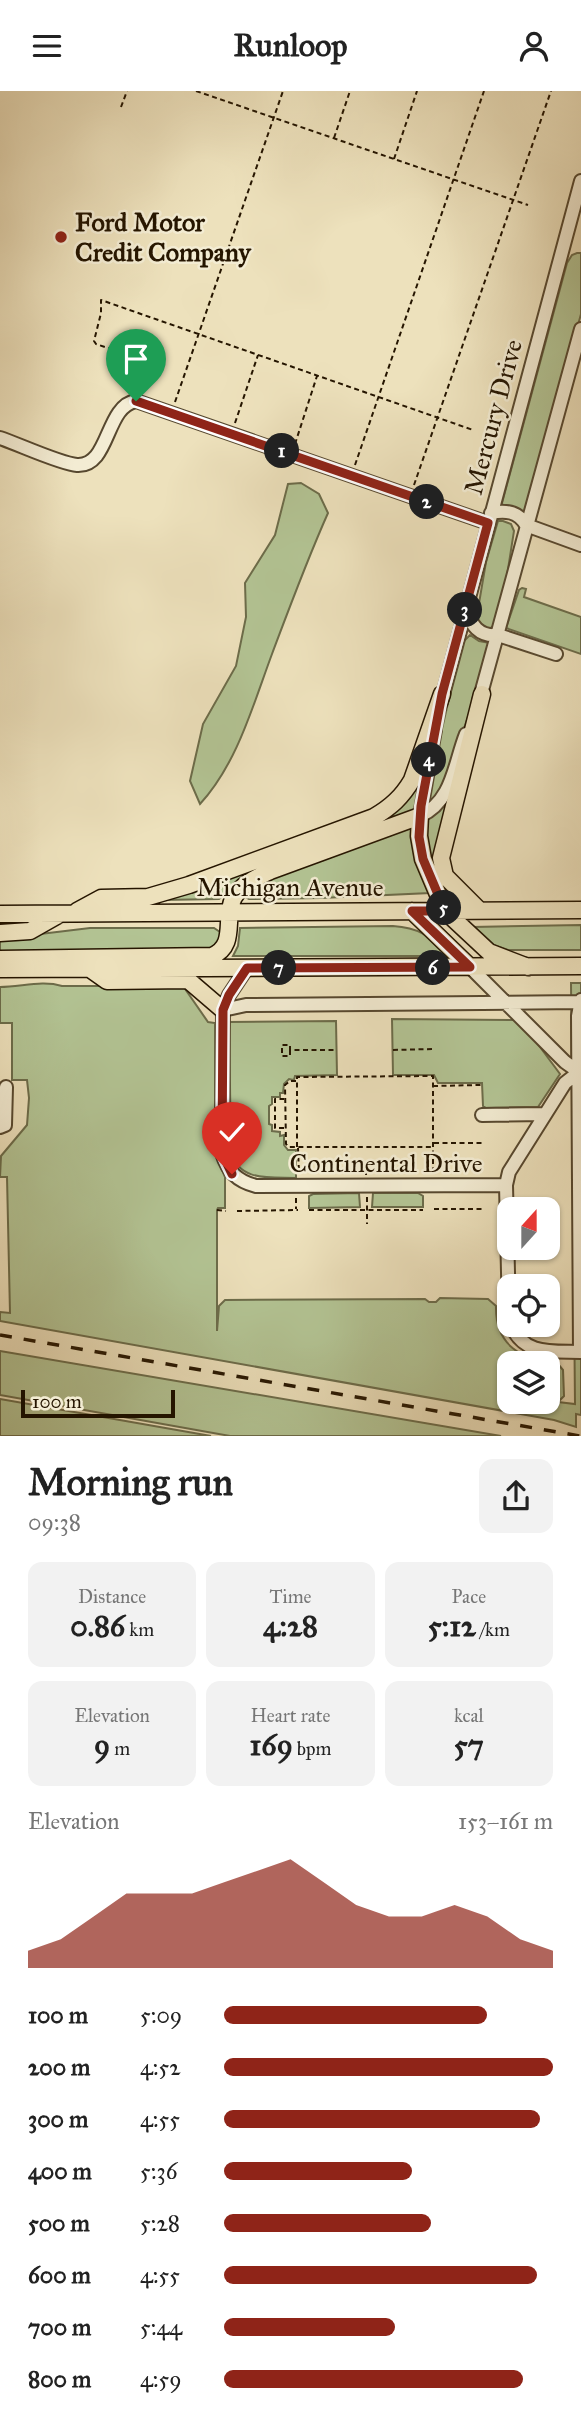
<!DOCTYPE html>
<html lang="en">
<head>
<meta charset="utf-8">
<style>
	body { margin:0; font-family:"IM FELL Great Primer",serif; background:#f2f2f2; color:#222; height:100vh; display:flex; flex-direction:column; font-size:26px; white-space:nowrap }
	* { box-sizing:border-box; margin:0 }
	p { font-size:23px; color:#767676 }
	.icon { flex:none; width:38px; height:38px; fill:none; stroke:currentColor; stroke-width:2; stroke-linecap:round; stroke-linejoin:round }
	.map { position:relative; height:1345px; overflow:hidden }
	.drawer { display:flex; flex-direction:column; background:#fff; flex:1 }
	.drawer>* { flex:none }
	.needle { width:46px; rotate:21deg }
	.buttons { position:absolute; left:497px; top:1106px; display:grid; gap:14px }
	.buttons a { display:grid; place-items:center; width:63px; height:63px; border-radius:14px; background:#fff; box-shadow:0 2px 5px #0004; font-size:35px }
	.scale { position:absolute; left:21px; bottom:18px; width:154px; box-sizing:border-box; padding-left:7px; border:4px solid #251500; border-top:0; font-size:19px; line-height:24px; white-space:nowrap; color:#251500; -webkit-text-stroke:5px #f3ecd3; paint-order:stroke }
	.pin { position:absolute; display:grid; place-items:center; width:60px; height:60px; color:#fff; margin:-72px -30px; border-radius:50% 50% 50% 0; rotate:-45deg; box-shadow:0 0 7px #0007 }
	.pin .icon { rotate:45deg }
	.km { position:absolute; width:35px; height:35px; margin:-18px; border-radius:50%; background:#222; color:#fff; font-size:19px; line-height:35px; text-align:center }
	.round { display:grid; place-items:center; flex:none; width:74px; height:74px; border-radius:14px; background:#f2f2f2 }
	.overview { display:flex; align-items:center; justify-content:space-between; height:119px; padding:0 28px }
	h1 { font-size:38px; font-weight:700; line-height:52px }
	.stats { display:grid; grid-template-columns:repeat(3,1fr); gap:10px; height:119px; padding:7px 28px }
	.stats div { display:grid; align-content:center; border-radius:14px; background:#f2f2f2; text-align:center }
	.stats b { font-size:30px; font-weight:700 }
	.stats small { font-size:19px; font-weight:400 }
	.stats p { font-size:19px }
	.chart { height:196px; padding:14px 28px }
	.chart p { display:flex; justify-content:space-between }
	.chart svg { width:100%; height:126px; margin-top:7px; fill:#8f2418; opacity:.7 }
	ul { padding:0 28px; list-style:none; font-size:23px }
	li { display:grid; grid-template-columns:112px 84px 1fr; align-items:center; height:52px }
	li i { height:18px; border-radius:9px; background:#8f2418 }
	header { display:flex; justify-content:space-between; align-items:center; height:91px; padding:0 28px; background:#fff; font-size:32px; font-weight:700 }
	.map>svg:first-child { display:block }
	.green { fill:#b3c494; stroke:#6c6c4a; stroke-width:2; fill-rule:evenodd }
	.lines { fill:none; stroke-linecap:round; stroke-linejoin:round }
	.minor-casing { stroke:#57482f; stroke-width:16 }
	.major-casing { stroke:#251500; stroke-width:19 }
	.path { stroke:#251500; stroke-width:2; stroke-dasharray:5 3.5; stroke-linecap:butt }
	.minor { stroke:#f3ecd3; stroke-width:12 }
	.major { stroke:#ede1bc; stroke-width:16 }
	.rail { stroke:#251500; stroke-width:3.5; stroke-dasharray:12 12; stroke-linecap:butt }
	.route-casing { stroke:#fff; stroke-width:14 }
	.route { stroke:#8f2418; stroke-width:9 }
	.poi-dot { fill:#8f2418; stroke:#f3ecd3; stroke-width:2.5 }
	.labels { text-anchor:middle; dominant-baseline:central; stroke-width:5; stroke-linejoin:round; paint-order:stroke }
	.poi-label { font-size:26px; font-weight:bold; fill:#251500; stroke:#f3ecd3; text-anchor:start }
	.street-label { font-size:26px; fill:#251500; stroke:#f3ecd3 }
</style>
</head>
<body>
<header><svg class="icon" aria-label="menu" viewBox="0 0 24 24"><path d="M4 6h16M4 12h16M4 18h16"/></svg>Runloop<svg class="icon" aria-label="person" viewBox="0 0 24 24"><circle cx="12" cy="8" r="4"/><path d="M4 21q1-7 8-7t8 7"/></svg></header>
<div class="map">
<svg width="581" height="1345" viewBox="0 0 581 1345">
	<rect width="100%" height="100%" fill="#ede1bc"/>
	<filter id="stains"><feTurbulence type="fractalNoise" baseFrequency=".00286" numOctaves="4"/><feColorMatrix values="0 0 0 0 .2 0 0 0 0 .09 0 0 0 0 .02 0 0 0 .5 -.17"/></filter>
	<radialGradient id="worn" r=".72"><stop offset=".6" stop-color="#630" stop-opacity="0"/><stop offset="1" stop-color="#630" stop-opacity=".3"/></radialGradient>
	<!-- green -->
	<path class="green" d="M 577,162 L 581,162 L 581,223 L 528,417 L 522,424 L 503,415 L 502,412 L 567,172 L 572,164 Z
		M 301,392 L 319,403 L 328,422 C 307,469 290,515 272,563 C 253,614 237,673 200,713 L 190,690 L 203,633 L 236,575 L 246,526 L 245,492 L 275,444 L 288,393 Z
		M 498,430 L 503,430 L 511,433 L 514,440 L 503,510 L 495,535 L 488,538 L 478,531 L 477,524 L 486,471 Z
		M 522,497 L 526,498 L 524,506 L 581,526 L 581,563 L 506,537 L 519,499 Z
		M 470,544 L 479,550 L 490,552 L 483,581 L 443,700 L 434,712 L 425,712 L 459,564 L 464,550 Z
		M 433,637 L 418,718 L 240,792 L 219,808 L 161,809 L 388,722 Z
		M 450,703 L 440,753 L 453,801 L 445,801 L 430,774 L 425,726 Z
		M 414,730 L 430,802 L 321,807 L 249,808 L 245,806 L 256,793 Z
		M 581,834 L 581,859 L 508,859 L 491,853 L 473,836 Z
		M 393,835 C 422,837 429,846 449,865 L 233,865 L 238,855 L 240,837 Z
		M 90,837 L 214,837 L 220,841 L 221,846 L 212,859 L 0,863 L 0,845 L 32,844 Z
		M 571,892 L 581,892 L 581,1324 L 576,1323 L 576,1336 L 554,1329 L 0,1230 L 0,1221 L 10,1222 L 7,1086 L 0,1086 L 1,1065 L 27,1034 L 29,1007 L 27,989 L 12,989 L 12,932 L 0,932 L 0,896 C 21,896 42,889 62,895 L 183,895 L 208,931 L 215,932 L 215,1062 L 225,1086 L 225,1117 L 218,1117 L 217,1119 L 217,1240 L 219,1215 L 225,1209 L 425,1208 L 429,1211 L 436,1211 L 440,1207 L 488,1208 L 496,1215 C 495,1255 522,1269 558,1273 L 563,1279 L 564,1305 L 558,1311 L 575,1313 ZM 509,1272 L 548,1272 L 548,1311 L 509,1311 Z
		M 392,928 L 520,929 L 560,983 L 538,1016 L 486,1017 L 483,1015 L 482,992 L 438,992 L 434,984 L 393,984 Z
		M 336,930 L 337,984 L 295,985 L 294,989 L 289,988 L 284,993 L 283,1002 L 280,1002 L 280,1006 L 272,1006 L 272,1013 L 269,1015 L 269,1033 L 272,1034 L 272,1040 L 280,1041 L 280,1045 L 284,1044 L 284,1054 L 288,1059 L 296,1059 L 296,1087 C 270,1086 238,1091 231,1060 L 229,931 Z
		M 359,1102 L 360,1116 L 309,1117 L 309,1105 L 313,1103 Z
		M 373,1102 L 418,1102 L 423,1105 L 423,1116 L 372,1116 Z
		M 0,1260 L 501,1345 L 230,1345 L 0,1304 Z
		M 0,1308 L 211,1345 L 0,1345 Z"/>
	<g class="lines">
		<defs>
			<path id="minor" d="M 0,347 C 18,353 61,373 77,374 C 110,376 105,315 136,310 L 488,432
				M 491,422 C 505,419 518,420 526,434 L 581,454
				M 465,518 C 472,534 478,546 498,544 L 556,563
				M 479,610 L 581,238
				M 441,611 L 581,90
				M 420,725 L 435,639
				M 420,725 C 453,710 454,673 466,643
				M 470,876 L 565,971 L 579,981
				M 247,877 L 229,904 L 223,919 L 222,1062 C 228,1081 237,1090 256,1095 L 506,1094
				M 223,919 L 246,914 L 581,911
				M 482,1024 L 545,1023
				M 0,1036 L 5,1034 L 6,996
				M 509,1225 L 506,1094 L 509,1081 L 565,992 L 579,981
				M 511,1234 C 524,1265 552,1260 581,1261
				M 580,1261 L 578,925 L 581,909"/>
			<path id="major" d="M 479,819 L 445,785 L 441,767 L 482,603
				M 77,820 L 101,807 L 148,806 L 189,794 L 374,726 C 391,716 402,706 412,689 L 442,603
				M 412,820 L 470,876
				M 0,823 L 581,819
				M 0,842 L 30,840 L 60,823
				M 0,868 L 212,865 C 238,854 223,826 234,806 C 242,793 258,786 270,780 L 420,725 L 419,745 L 423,768 L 445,820 L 489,861 L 528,876
				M 0,878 L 581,875
				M 90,878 L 107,890 L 188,889 L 223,919"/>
		</defs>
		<!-- minor casing -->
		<use href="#minor" class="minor-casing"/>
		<!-- major casing -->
		<use href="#major" class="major-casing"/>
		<!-- path -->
		<path class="path" d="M 196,0 L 528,114
			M 121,16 L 127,0
			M 334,47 L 350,0
			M 394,68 L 417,0
			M 129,264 L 96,253 L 94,250 L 101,222 L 101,209 L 473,339
			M 175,311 L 283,0
			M 235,332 L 258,264
			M 295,353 L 317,285
			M 355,374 L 484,0
			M 414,394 L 551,0
			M 290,959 L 290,965 L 282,965 L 282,954 L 290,954 L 290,959 L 336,959
			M 393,959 L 432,958
			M 296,990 L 290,990 L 285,994 L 286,1053 L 289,1056 L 432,1056
			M 433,995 L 481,994
			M 284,1037 L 275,1037 L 275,1008 L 284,1008
			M 434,1052 L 482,1052
			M 297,1056 L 297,986 L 433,985 L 433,1083
			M 298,1057 L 299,1083
			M 366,1071 L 366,1084
			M 367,1106 L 367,1133
			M 296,1107 L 296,1118
			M 434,1118 L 482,1118
			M 217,1119 L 226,1120
			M 309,1119 L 423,1119
			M 237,1120 L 298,1119"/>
		<!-- minor -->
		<use href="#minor" class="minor"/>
		<!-- major -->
		<use href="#major" class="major"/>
		<!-- rail -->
		<path class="rail" d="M 0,1244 L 580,1345"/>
	</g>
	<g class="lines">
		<defs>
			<path id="route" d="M 136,310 L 488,432 L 442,603 L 421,715 L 419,746 L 423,768 L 445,820 L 412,820 L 470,876 L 247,877 L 229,904 L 223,919 L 222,1062 L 232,1083"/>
		</defs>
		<!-- route casing -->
		<use href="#route" class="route-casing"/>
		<!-- route -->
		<use href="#route" class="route"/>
	</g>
	<!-- markers -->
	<circle class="poi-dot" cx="61" cy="146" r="7"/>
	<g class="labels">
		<!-- poi labels -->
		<g class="poi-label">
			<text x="75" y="131">Ford Motor<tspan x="75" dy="30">Credit Company</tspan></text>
		</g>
		<!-- street labels -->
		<g class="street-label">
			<text transform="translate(493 326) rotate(-75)">Mercury Drive</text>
			<text x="290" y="796">Michigan Avenue</text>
			<text x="386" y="1072">Continental Drive</text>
		</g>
	</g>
	<rect width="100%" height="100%" filter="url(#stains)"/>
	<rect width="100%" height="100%" fill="url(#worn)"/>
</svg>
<div class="buttons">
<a><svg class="needle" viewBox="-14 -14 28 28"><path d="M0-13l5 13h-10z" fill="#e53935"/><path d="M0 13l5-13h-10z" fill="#767676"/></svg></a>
<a><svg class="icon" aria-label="locate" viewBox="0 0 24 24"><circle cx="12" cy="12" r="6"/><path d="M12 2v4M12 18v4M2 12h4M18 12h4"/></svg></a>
<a><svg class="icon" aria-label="layers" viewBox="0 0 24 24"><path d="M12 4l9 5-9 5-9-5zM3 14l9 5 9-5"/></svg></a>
</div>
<div class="scale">100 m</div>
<div class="pin" style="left:136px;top:310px;background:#1e9e55"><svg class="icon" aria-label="arrive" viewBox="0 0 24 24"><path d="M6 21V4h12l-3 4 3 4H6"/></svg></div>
<div class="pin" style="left:232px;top:1083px;background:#d93025"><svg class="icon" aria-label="check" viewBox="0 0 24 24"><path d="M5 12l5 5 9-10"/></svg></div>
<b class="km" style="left:282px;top:360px">1</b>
<b class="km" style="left:427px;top:411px">2</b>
<b class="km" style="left:465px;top:519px">3</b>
<b class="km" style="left:429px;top:669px">4</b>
<b class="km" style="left:444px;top:817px">5</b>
<b class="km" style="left:433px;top:877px">6</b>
<b class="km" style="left:279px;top:877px">7</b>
</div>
<section class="drawer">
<div class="overview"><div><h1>Morning run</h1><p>09:38</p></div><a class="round"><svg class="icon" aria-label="share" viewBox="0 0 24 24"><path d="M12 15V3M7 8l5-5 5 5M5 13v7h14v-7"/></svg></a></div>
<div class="stats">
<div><p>Distance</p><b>0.86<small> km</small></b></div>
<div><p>Time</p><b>4:28</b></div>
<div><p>Pace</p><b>5:12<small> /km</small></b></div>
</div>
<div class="stats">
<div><p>Elevation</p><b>9<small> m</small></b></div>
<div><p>Heart rate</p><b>169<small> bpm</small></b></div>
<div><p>kcal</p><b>57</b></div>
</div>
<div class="chart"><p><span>Elevation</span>153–161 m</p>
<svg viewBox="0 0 160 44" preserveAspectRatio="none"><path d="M0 44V38L10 34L20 26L30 18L40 18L50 18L60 14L70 10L80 6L90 14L100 22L110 26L120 26L130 22L140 26L150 34L160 38V44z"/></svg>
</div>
<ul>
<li><b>100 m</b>5:09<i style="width:80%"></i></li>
<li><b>200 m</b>4:52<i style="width:100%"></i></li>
<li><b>300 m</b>4:55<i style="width:96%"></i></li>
<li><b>400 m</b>5:36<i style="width:57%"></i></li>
<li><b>500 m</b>5:28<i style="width:63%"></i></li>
<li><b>600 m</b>4:55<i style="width:95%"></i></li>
<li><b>700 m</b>5:44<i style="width:52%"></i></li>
<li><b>800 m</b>4:59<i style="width:91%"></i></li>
</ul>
</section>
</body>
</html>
